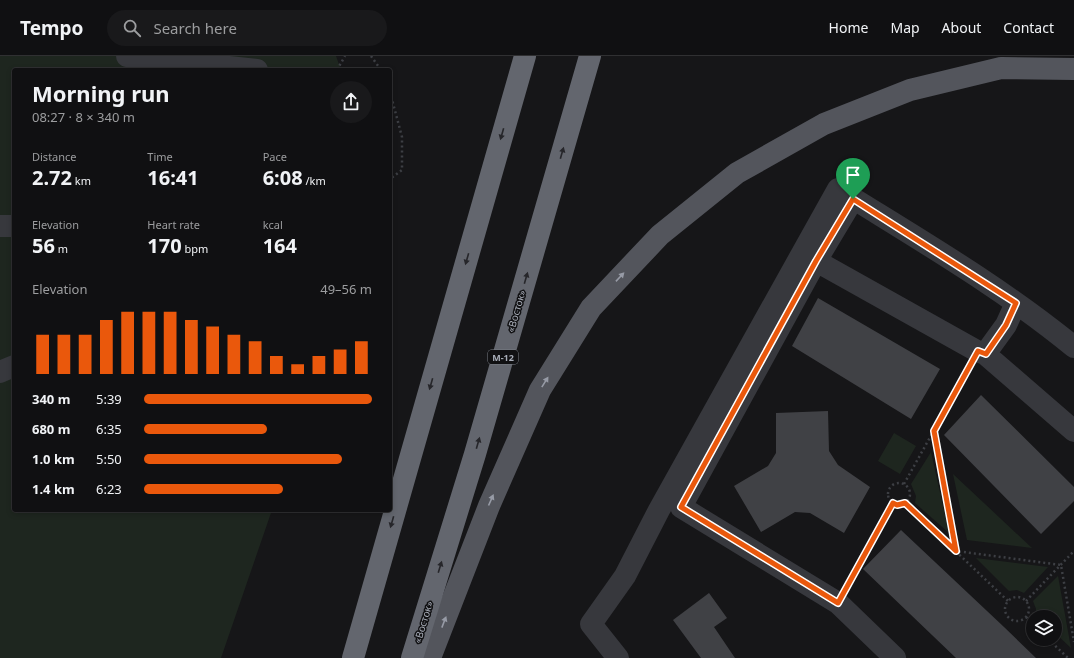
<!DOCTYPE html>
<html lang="en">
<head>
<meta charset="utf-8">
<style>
	body { margin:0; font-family:"Noto Sans",sans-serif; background:#19191b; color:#f1f3f6; height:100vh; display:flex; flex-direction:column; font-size:15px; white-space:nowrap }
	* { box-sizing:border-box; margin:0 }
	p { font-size:13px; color:#9c9d9f }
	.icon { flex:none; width:22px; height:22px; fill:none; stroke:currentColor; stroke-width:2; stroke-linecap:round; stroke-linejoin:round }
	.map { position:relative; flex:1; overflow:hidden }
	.drawer { position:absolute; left:12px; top:12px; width:380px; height:444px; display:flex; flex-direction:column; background:#101012; border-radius:4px; box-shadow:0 2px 6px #0003,0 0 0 1px #303032 }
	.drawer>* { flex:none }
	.tools { position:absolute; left:1026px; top:554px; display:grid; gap:8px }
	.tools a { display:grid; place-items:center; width:36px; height:36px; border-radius:50%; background:#101012; box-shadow:0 2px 6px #0003,0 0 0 1px #303032; font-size:20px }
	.pin { position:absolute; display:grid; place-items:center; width:34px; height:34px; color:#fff; margin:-41px -17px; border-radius:50% 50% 50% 0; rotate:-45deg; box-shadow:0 0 4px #0007 }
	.pin .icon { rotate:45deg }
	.round { display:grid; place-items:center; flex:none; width:42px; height:42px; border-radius:21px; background:#19191b }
	.head { display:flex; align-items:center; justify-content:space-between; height:68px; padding:0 20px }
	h1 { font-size:22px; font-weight:700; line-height:30px }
	.metrics { display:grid; grid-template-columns:repeat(3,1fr); gap:6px; height:68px; padding:4px 20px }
	.metrics div { display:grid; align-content:center }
	.metrics b { font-size:20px; font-weight:700 }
	.metrics small { font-size:11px; font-weight:400 }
	.metrics p { font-size:11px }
	.chart { height:112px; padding:8px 20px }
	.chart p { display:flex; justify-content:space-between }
	.chart svg { width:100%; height:72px; margin-top:4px; stroke:#ea580c; stroke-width:6 }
	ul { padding:0 20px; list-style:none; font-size:13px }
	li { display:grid; grid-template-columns:64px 48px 1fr; align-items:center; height:30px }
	li i { height:10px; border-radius:5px; background:#ea580c }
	header { display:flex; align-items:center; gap:24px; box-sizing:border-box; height:56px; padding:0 20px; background:#101012; border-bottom:1px solid #303032 }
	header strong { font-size:19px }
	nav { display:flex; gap:22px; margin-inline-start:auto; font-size:14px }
	.search { width:280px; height:36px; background:#19191b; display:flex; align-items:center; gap:10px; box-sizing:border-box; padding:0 14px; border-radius:22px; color:#9c9d9f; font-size:15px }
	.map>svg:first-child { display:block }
	.green { fill:#1e261f }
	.building { fill:#404145 }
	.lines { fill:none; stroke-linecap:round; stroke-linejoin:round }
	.path { stroke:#3d3f44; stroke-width:2.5; stroke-dasharray:2 3; stroke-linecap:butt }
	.minor { stroke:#37383d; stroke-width:22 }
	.major { stroke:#53555c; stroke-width:22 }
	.highway { stroke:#63666e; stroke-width:22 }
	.oneway { fill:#26262a }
	.oneway2 { fill:#979ba6 }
	.route-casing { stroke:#fff; stroke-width:8 }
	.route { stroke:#ea580c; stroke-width:5 }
	.labels { text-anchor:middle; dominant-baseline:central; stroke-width:3; stroke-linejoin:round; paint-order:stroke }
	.shield { fill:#111113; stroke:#7b7e86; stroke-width:1 }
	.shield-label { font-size:9px; font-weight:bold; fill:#a8adb8 }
	.street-label { font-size:10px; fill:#a8adb8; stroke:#111113 }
</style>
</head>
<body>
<header>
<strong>Tempo</strong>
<div class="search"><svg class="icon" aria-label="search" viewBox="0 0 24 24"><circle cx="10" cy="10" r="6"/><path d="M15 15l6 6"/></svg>Search here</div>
<nav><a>Home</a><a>Map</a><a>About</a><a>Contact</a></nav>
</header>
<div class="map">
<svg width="1074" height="602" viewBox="0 0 1074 602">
	<rect width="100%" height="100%" fill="#161618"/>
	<!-- green -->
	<path class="green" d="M 0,0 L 336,0 L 341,14 L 14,14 L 14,454 L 272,454 L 221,602 L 0,602 Z
		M 894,377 L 916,390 L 900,418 L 878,405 Z
		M 931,396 L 949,477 L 915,447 L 916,440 L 911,428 Z
		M 953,418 L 1032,492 L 967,484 Z
		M 976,502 L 1048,511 L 1024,537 L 1017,534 L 1009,535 Z
		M 1058,520 L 1071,592 L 1055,577 L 1055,561 L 1038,561 L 1036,559 L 1036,553 L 1033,545 Z"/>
	<!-- building -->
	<path class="building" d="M 818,242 L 940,313 L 911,363 L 792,290 Z
		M 981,339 L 1074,431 L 1074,445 L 1041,478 L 944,379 Z
		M 828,355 L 829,395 L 838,409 L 870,431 L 844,477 L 810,457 L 795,456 L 761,476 L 734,430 L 768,410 L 776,397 L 776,357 Z
		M 901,474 L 1004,571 L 1036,602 L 956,602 L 863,513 Z
		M 709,537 L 727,562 L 714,571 L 735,602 L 701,602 L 673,564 Z"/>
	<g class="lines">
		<!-- path -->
		<path class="path" d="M 371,0 L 381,14
			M 337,14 L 345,0
			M 390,36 L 402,81 L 402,114 L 390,123
			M 934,375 L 956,495 L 1061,509 L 1074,586
			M888 438a11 11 0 1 1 22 0a11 11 0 1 1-22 0Z
			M 904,428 L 967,315
			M 905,447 L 1008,545
			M 849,527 L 893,447
			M1005 553a12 12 0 1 1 24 0a12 12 0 1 1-24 0Z
			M 1026,545 L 1074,495
			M 1026,561 L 1033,568
			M 1048,583 L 1068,602"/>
		<!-- minor -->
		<path class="minor" d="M 127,0 L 257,14
			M 853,143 L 816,205 L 681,451 L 838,547 L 895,602
			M 0,170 L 14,170
			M 816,205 L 977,295 L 985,298 L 1074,375
			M 985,298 L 1006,269 L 1016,247
			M 0,316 L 14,310
			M 618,602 L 591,568 L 625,520 L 659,454 L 838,133 C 918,183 1001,231 1074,291"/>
		<!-- major -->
		<path class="major" d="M 430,602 L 489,450 L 540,334 L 591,252 L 660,179 L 737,117 L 824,68 L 910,34 L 1001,12 L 1074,13"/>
		<!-- highway -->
		<path class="highway" d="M 353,602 L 525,0
			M 412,602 L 475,398 L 590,0"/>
	</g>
	<!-- one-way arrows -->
	<defs><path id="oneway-solid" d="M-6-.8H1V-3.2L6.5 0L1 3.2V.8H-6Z"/></defs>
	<g class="oneway">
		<use href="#oneway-solid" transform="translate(502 78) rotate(106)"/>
		<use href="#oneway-solid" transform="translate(562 97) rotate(-74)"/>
		<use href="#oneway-solid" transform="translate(467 203) rotate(106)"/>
		<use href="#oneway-solid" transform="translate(526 222) rotate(-74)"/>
		<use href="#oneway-solid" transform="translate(431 328) rotate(106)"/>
		<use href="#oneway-solid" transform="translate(478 387) rotate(-74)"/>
		<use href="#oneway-solid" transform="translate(392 466) rotate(106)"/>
		<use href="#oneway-solid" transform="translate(440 511) rotate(-73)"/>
	</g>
	<g class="oneway2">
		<use href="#oneway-solid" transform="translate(620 221) rotate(-47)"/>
		<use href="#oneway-solid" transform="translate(545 326) rotate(-58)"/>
		<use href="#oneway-solid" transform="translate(491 444) rotate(-66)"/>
		<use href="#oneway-solid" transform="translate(444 566) rotate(-69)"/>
	</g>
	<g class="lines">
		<defs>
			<path id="route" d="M 853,143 L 1016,247 L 1006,269 L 986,298 L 978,295 L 934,375 L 956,495 L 905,447 L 897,449 L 893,447 L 838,547 L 681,451 L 816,205 Z"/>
		</defs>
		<!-- route casing -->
		<use href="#route" class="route-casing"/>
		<!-- route -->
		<use href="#route" class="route"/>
	</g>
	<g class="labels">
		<!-- shield labels -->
		<rect class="shield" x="488" y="294" width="30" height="14" rx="3"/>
		<g class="shield-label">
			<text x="503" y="301">М-12</text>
		</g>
		<!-- street labels -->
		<g class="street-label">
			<text transform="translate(516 255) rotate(-74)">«Восток»</text>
			<text transform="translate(423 566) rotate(-73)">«Восток»</text>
		</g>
	</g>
</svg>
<div class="tools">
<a><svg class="icon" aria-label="layers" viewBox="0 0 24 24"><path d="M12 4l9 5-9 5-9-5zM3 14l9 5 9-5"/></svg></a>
</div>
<div class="pin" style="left:853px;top:143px;background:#1e9e55"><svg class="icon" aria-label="arrive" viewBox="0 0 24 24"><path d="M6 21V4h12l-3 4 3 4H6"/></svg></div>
<section class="drawer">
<div class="head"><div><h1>Morning run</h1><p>08:27 · 8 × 340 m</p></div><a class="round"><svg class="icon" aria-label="share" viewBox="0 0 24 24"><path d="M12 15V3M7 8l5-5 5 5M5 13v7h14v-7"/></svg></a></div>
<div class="metrics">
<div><p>Distance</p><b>2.72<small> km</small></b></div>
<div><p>Time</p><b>16:41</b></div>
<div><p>Pace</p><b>6:08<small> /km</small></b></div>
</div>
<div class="metrics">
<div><p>Elevation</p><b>56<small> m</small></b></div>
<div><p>Heart rate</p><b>170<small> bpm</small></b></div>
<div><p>kcal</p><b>164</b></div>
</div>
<div class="chart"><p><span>Elevation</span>49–56 m</p>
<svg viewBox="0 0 160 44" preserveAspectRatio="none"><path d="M5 44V20M15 44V20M25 44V20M35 44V11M45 44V6M55 44V6M65 44V6M75 44V11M85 44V15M95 44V20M105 44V24M115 44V33M125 44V38M135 44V33M145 44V29M155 44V24"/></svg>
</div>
<ul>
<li><b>340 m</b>5:39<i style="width:100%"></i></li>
<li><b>680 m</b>6:35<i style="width:54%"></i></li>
<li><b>1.0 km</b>5:50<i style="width:87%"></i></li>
<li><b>1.4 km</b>6:23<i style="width:61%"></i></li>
</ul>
</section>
</div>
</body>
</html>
